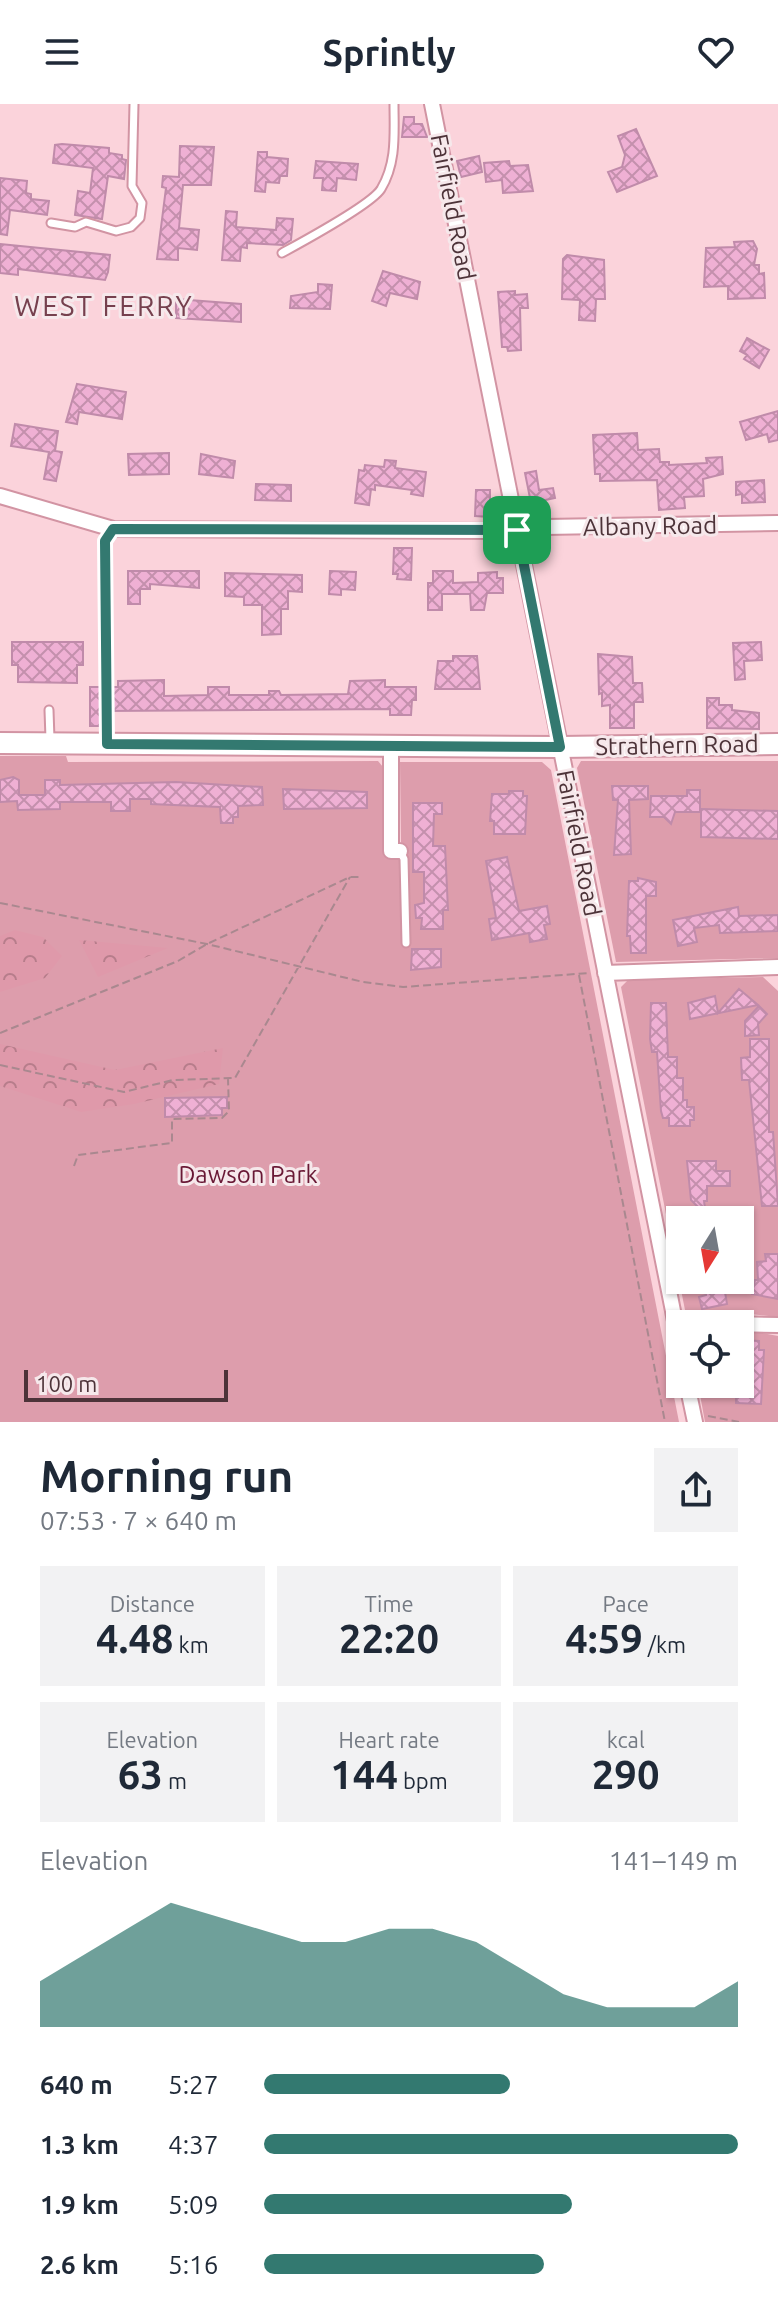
<!DOCTYPE html>
<html lang="en">
<head>
<meta charset="utf-8">
<style>
	body { margin:0; font-family:Ubuntu,sans-serif; background:#f2f2f3; color:#1f2937; height:100vh; display:flex; flex-direction:column; font-size:30px; white-space:nowrap }
	* { box-sizing:border-box; margin:0 }
	p { font-size:26px; color:#747a83 }
	.icon { flex:none; width:44px; height:44px; fill:none; stroke:currentColor; stroke-width:2; stroke-linecap:round; stroke-linejoin:round }
	.map { position:relative; height:1318px; overflow:hidden }
	.sheet { display:flex; flex-direction:column; background:#fff; flex:1 }
	.sheet>* { flex:none }
	.needle { width:52px; rotate:191deg }
	.tools { position:absolute; left:666px; top:1102px; display:grid; gap:16px }
	.tools a { display:grid; place-items:center; width:88px; height:88px; border-radius:0px; background:#fff; box-shadow:0 2px 6px #0004; font-size:40px }
	.scale { position:absolute; left:24px; bottom:20px; width:204px; box-sizing:border-box; padding-left:8px; border:4px solid #4d3339; border-top:0; font-size:22px; line-height:28px; white-space:nowrap; color:#4d3339; -webkit-text-stroke:6px #f6e8eb; paint-order:stroke }
	.pin { position:absolute; display:grid; place-items:center; width:68px; height:68px; color:#fff; margin:-34px; border-radius:16px; box-shadow:0 4px 12px #0006 }
	.round { display:grid; place-items:center; flex:none; width:84px; height:84px; border-radius:0px; background:#f2f2f3 }
	.headline { display:flex; align-items:center; justify-content:space-between; height:136px; padding:0 40px }
	h1 { font-size:44px; font-weight:700; line-height:60px }
	.metrics { display:grid; grid-template-columns:repeat(3,1fr); gap:12px; height:136px; padding:8px 40px }
	.metrics div { display:grid; align-content:center; border-radius:0px; background:#f2f2f3; text-align:center }
	.metrics b { font-size:40px; font-weight:700 }
	.metrics small { font-size:22px; font-weight:400 }
	.metrics p { font-size:22px }
	.chart { height:224px; padding:16px 40px }
	.chart p { display:flex; justify-content:space-between }
	.chart svg { width:100%; height:144px; margin-top:8px; fill:#337970; opacity:.7 }
	ul { padding:0 40px; list-style:none; font-size:26px }
	li { display:grid; grid-template-columns:128px 96px 1fr; align-items:center; height:60px }
	li i { height:20px; border-radius:10px; background:#337970 }
	header { display:flex; justify-content:space-between; align-items:center; height:104px; padding:0 40px; background:#fff; font-size:36px; font-weight:700 }
	.map>svg:first-child { display:block }
	.green { fill:#dd9dac; fill-rule:evenodd }
	.forest { fill:url(#forest-crowns) }
	.building { fill:url(#building-cross-hatch); stroke:#c08baa; stroke-width:2 }
	.lines { fill:none; stroke-linecap:round; stroke-linejoin:round }
	.lane-casing { stroke:#d294a3; stroke-width:11 }
	.street-casing { stroke:#d294a3; stroke-width:18 }
	.secondary-casing { stroke:#d294a3; stroke-width:24 }
	.path { stroke:#a9888f; stroke-width:2; stroke-dasharray:8 4; stroke-linecap:butt }
	.lane { stroke:#fff; stroke-width:7 }
	.street { stroke:#fff; stroke-width:14 }
	.secondary { stroke:#fff; stroke-width:20 }
	.route-casing { stroke:#fff; stroke-width:16 }
	.route { stroke:#337970; stroke-width:10 }
	.labels { text-anchor:middle; dominant-baseline:central; stroke-width:6; stroke-linejoin:round; paint-order:stroke }
	.street-label { font-size:24px; fill:#4d3339; stroke:#f6e8eb }
	.park-label { font-size:24px; fill:#691835; stroke:#f6e8eb }
	.quarter-label { font-size:28px; letter-spacing:2px; fill:#76404e; stroke:#f6e8eb }
</style>
</head>
<body>
<header><svg class="icon" aria-label="menu" viewBox="0 0 24 24"><path d="M4 6h16M4 12h16M4 18h16"/></svg>Sprintly<svg class="icon" aria-label="heart" viewBox="0 0 24 24"><path d="M12 20l-8-8c-3-5 5-10 8-4 3-6 11-1 8 4z"/></svg></header>
<div class="map">
<svg width="778" height="1318" viewBox="0 0 778 1318">
	<defs>
		<pattern id="forest-crowns" width="20" height="18" patternUnits="userSpaceOnUse" patternTransform="scale(2)"><rect width="20" height="18" fill="#df99aa"/><path d="M2 6a3 3 0 1 1 6 0M12 15a3 3 0 1 1 6 0" fill="none" stroke="#b77d8b"/></pattern>
		<pattern id="building-cross-hatch" width="8" height="8" patternUnits="userSpaceOnUse" patternTransform="scale(2)"><rect width="8" height="8" fill="#efb0d4"/><path d="M0 0l8 8M0 8l8-8" fill="none" stroke="#c490ad"/></pattern>
	</defs>
	<rect width="100%" height="100%" fill="#fbd3db"/>
	<!-- green -->
	<path class="green" d="M 0,652 L 66,652 L 68,658 L 378,657 L 383,663 L 383,734 L 401,755 L 401,839 L 408,827 L 408,755 L 401,738 L 400,658 L 542,658 L 551,666 L 679,1318 L 0,1318 Z
		M 581,657 L 778,657 L 778,854 L 616,858 L 577,664 Z
		M 763,873 L 778,887 L 778,1213 L 740,1209 L 701,1217 L 685,1206 L 621,883 L 628,876 ZM 680,1116 L 740,1116 L 740,1176 L 680,1176 Z
		M 747,1226 L 778,1232 L 778,1318 L 705,1318 L 698,1280 L 740,1280 L 740,1228 Z"/>
	<!-- forest -->
	<path class="forest" d="M 15,826 L 43,833 L 62,852 L 45,874 L 0,888 L 0,832 Z
		M 79,836 L 168,844 L 98,873 Z
		M 0,940 L 115,966 L 223,944 L 219,980 L 134,1000 L 81,1008 L 0,982 Z"/>
	<!-- building -->
	<path class="building" d="M 404,13 L 414,13 L 414,20 L 422,20 L 427,33 L 402,33 Z
		M 636,25 L 657,72 L 617,88 L 608,68 L 622,63 L 625,51 L 618,32 Z
		M 62,40 L 109,44 L 109,49 L 122,51 L 122,55 L 126,56 L 124,75 L 108,72 L 102,115 L 75,111 L 78,87 L 90,89 L 93,64 L 53,59 L 55,41 Z
		M 180,42 L 214,43 L 211,81 L 183,81 L 179,124 L 199,126 L 197,146 L 178,144 L 178,156 L 157,155 L 166,84 L 162,83 L 163,72 L 179,73 Z
		M 258,48 L 267,48 L 267,53 L 288,55 L 287,72 L 280,72 L 279,79 L 266,78 L 265,88 L 255,87 Z
		M 479,52 L 482,68 L 461,73 L 457,57 Z
		M 316,57 L 358,60 L 356,76 L 337,74 L 336,87 L 322,86 L 323,74 L 314,74 Z
		M 509,57 L 510,62 L 528,61 L 533,87 L 503,89 L 502,76 L 486,78 L 484,59 Z
		M 0,74 L 27,77 L 26,89 L 31,90 L 31,95 L 49,97 L 47,111 L 10,106 L 7,131 L 0,130 Z
		M 226,107 L 237,108 L 236,123 L 276,126 L 277,114 L 293,115 L 291,136 L 283,141 L 247,139 L 247,144 L 241,143 L 240,157 L 222,156 Z
		M 753,137 L 757,145 L 754,161 L 759,161 L 759,170 L 764,169 L 765,194 L 728,195 L 728,182 L 704,183 L 706,144 L 735,143 L 734,138 Z
		M 0,140 L 110,151 L 108,168 L 105,176 L 18,165 L 18,171 L 0,169 Z
		M 567,151 L 604,156 L 605,195 L 596,195 L 595,217 L 579,216 L 580,196 L 562,195 L 563,155 Z
		M 383,167 L 420,178 L 417,195 L 390,189 L 386,202 L 372,197 Z
		M 318,180 L 332,181 L 330,205 L 290,204 L 291,192 L 318,188 Z
		M 515,187 L 515,191 L 527,190 L 528,204 L 520,204 L 521,246 L 508,247 L 507,243 L 502,243 L 498,188 Z
		M 176,195 L 241,200 L 241,218 L 176,214 Z
		M 747,234 L 769,246 L 759,264 L 744,255 L 747,251 L 740,247 Z
		M 77,280 L 126,288 L 122,315 L 79,308 L 77,320 L 66,318 Z
		M 778,307 L 778,336 L 769,338 L 767,330 L 746,336 L 740,318 Z
		M 15,320 L 58,327 L 55,347 L 62,348 L 56,377 L 44,375 L 49,348 L 11,342 Z
		M 637,329 L 638,346 L 659,345 L 660,358 L 669,358 L 669,361 L 707,359 L 706,354 L 722,353 L 723,370 L 703,375 L 704,392 L 684,393 L 685,404 L 659,406 L 657,376 L 600,377 L 600,370 L 595,370 L 593,331 Z
		M 169,349 L 169,370 L 129,371 L 128,350 Z
		M 201,350 L 235,357 L 233,374 L 199,370 Z
		M 385,356 L 396,357 L 395,364 L 426,368 L 423,392 L 411,390 L 412,386 L 375,381 L 375,386 L 371,385 L 369,401 L 355,399 L 359,366 L 364,367 L 365,361 L 384,363 Z
		M 536,367 L 539,386 L 553,384 L 555,394 L 531,399 L 525,369 Z
		M 764,376 L 765,398 L 742,399 L 742,390 L 736,391 L 736,378 Z
		M 256,380 L 291,381 L 291,397 L 255,396 Z
		M 476,386 L 490,386 L 490,413 L 475,412 Z
		M 394,444 L 412,444 L 411,476 L 397,475 L 398,470 L 393,470 Z
		M 128,467 L 199,467 L 199,484 L 150,480 L 150,485 L 140,485 L 140,500 L 128,500 Z
		M 330,467 L 356,468 L 355,486 L 341,485 L 341,491 L 329,490 Z
		M 433,467 L 453,467 L 453,479 L 478,478 L 478,469 L 497,468 L 497,474 L 503,474 L 503,489 L 487,489 L 484,506 L 471,506 L 470,490 L 442,490 L 442,506 L 428,506 L 428,479 L 433,479 Z
		M 225,469 L 302,471 L 302,488 L 288,487 L 288,505 L 281,505 L 281,530 L 262,531 L 262,501 L 244,501 L 244,493 L 225,492 Z
		M 12,538 L 83,538 L 83,561 L 77,561 L 77,579 L 18,578 L 18,561 L 12,561 Z
		M 761,538 L 762,556 L 744,557 L 745,575 L 735,576 L 733,539 Z
		M 598,550 L 632,553 L 633,579 L 642,579 L 643,598 L 634,598 L 634,624 L 610,624 L 610,601 L 602,602 L 602,589 L 599,590 Z
		M 453,552 L 477,552 L 480,585 L 435,585 L 438,557 L 453,557 Z
		M 164,576 L 164,592 L 208,591 L 208,583 L 229,583 L 229,591 L 269,591 L 269,587 L 279,587 L 281,591 L 348,590 L 350,577 L 385,576 L 385,583 L 416,583 L 416,596 L 412,596 L 411,611 L 390,611 L 390,605 L 104,607 L 103,622 L 90,622 L 90,583 L 118,583 L 118,577 Z
		M 707,594 L 719,594 L 719,601 L 732,601 L 732,606 L 759,609 L 759,625 L 707,624 Z
		M 13,673 L 19,676 L 19,691 L 45,691 L 45,676 L 60,676 L 60,681 L 176,678 L 262,683 L 263,701 L 238,702 L 238,713 L 233,713 L 233,719 L 221,719 L 220,703 L 151,700 L 151,695 L 130,695 L 130,707 L 111,707 L 111,698 L 60,698 L 60,705 L 18,706 L 17,697 L 0,698 L 0,676 Z
		M 612,682 L 648,682 L 648,695 L 629,696 L 631,750 L 614,751 L 618,696 L 613,696 Z
		M 283,685 L 367,688 L 367,704 L 284,705 Z
		M 687,686 L 700,686 L 700,708 L 675,708 L 671,720 L 664,713 L 650,713 L 651,692 L 687,692 Z
		M 509,687 L 523,687 L 523,692 L 527,692 L 525,730 L 494,730 L 494,717 L 490,717 L 492,690 L 509,690 Z
		M 413,699 L 442,699 L 442,710 L 434,710 L 433,742 L 445,742 L 448,806 L 443,806 L 443,825 L 421,825 L 422,814 L 416,814 L 415,801 L 424,799 L 424,768 L 413,768 Z
		M 701,705 L 778,707 L 778,735 L 701,733 Z
		M 507,753 L 519,807 L 547,802 L 550,820 L 544,821 L 547,835 L 530,838 L 529,829 L 492,836 L 489,815 L 496,814 L 486,757 Z
		M 638,774 L 656,778 L 656,792 L 646,792 L 646,849 L 631,849 L 630,832 L 627,832 L 629,777 L 638,777 Z
		M 738,803 L 739,812 L 778,811 L 778,827 L 720,829 L 719,821 L 694,824 L 697,838 L 678,842 L 673,816 Z
		M 412,845 L 441,845 L 441,863 L 411,866 Z
		M 739,885 L 758,901 L 690,915 L 688,899 L 715,892 L 718,909 Z
		M 651,899 L 666,899 L 668,953 L 677,953 L 677,974 L 683,974 L 683,996 L 687,996 L 687,1003 L 694,1003 L 694,1016 L 690,1016 L 690,1022 L 669,1022 L 669,1014 L 663,1014 L 661,1007 L 657,948 L 652,948 L 650,935 Z
		M 759,902 L 767,910 L 758,920 L 759,931 L 745,932 L 745,917 Z
		M 750,935 L 769,935 L 769,1028 L 773,1028 L 778,1102 L 762,1102 L 749,976 L 742,976 L 741,954 L 750,953 Z
		M 227,993 L 227,1004 L 222,1004 L 222,1011 L 165,1013 L 165,994 Z
		M 687,1057 L 716,1057 L 716,1067 L 730,1067 L 730,1082 L 707,1082 L 707,1097 L 704,1097 L 706,1111 L 691,1096 Z
		M 765,1150 L 778,1150 L 778,1195 L 752,1190 L 755,1176 L 758,1176 L 757,1158 L 766,1157 Z
		M 706,1176 L 723,1176 L 727,1200 L 702,1205 L 699,1193 L 706,1191 Z
		M 740,1236 L 759,1237 L 759,1246 L 764,1246 L 761,1300 L 736,1299 L 736,1288 L 743,1289 L 746,1283 L 747,1262 L 742,1262 L 740,1256 Z"/>
	<g class="lines">
		<defs>
			<path id="lane" d="M 51,119 L 75,123 L 86,118 L 116,127 L 131,123 L 140,114 L 142,99 L 132,82 L 134,0
				M 282,149 C 302,138 371,101 381,85 C 397,58 394,30 394,0
				M 49,606 L 50,635
				M 400,747 L 404,755 L 406,839"/>
			<path id="street" d="M 432,0 L 680,1242
				M 0,392 L 113,425 L 526,427 L 545,423 L 778,419
				M 391,639 L 391,747 L 400,747
				M 605,869 L 778,863
				M 732,1220 L 778,1221
				M 687,1280 L 695,1318"/>
			<path id="secondary" d="M 0,639 L 560,643 L 778,640"/>
		</defs>
		<!-- lane casing -->
		<use href="#lane" class="lane-casing"/>
		<!-- street casing -->
		<use href="#street" class="street-casing"/>
		<!-- secondary casing -->
		<use href="#secondary" class="secondary-casing"/>
		<!-- path -->
		<path class="path" d="M 105,437 L 107,622
			M 0,799 L 207,840 L 363,878 L 403,883 L 589,869
			M 579,871 L 665,1318
			M 0,929 L 178,857 L 207,840 L 350,773 L 361,773
			M 0,961 L 124,988 L 173,976 L 235,974 L 350,773
			M 74,1062 L 78,1051 L 172,1039 L 172,1015 L 222,1014 L 229,1007 L 228,975
			M 708,1312 L 739,1318"/>
		<!-- lane -->
		<use href="#lane" class="lane"/>
		<!-- street -->
		<use href="#street" class="street"/>
		<!-- secondary -->
		<use href="#secondary" class="secondary"/>
	</g>
	<g class="lines">
		<defs>
			<path id="route" d="M 113,425 L 517,426 L 560,643 L 107,640 L 105,437 Z"/>
		</defs>
		<!-- route casing -->
		<use href="#route" class="route-casing"/>
		<!-- route -->
		<use href="#route" class="route"/>
	</g>
	<g class="labels">
		<!-- street labels -->
		<g class="street-label">
			<text transform="translate(453 103) rotate(79)">Fairfield Road</text>
			<text transform="translate(650 422) rotate(-1)">Albany Road</text>
			<text transform="translate(677 641) rotate(-1)">Strathern Road</text>
			<text transform="translate(579 739) rotate(79)">Fairfield Road</text>
		</g>
		<!-- park labels -->
		<g class="park-label">
			<text x="248" y="1070">Dawson Park</text>
		</g>
		<!-- quarter labels -->
		<g class="quarter-label">
			<text x="104" y="201">WEST FERRY</text>
		</g>
	</g>
</svg>
<div class="tools">
<a><svg class="needle" viewBox="-14 -14 28 28"><path d="M0-13l5 13h-10z" fill="#e53935"/><path d="M0 13l5-13h-10z" fill="#747a83"/></svg></a>
<a><svg class="icon" aria-label="locate" viewBox="0 0 24 24"><circle cx="12" cy="12" r="6"/><path d="M12 2v4M12 18v4M2 12h4M18 12h4"/></svg></a>
</div>
<div class="scale">100 m</div>
<div class="pin" style="left:517px;top:426px;background:#1e9e55"><svg class="icon" aria-label="arrive" viewBox="0 0 24 24"><path d="M6 21V4h12l-3 4 3 4H6"/></svg></div>
</div>
<section class="sheet">
<div class="headline"><div><h1>Morning run</h1><p>07:53 · 7 × 640 m</p></div><a class="round"><svg class="icon" aria-label="share" viewBox="0 0 24 24"><path d="M12 15V3M7 8l5-5 5 5M5 13v7h14v-7"/></svg></a></div>
<div class="metrics">
<div><p>Distance</p><b>4.48<small> km</small></b></div>
<div><p>Time</p><b>22:20</b></div>
<div><p>Pace</p><b>4:59<small> /km</small></b></div>
</div>
<div class="metrics">
<div><p>Elevation</p><b>63<small> m</small></b></div>
<div><p>Heart rate</p><b>144<small> bpm</small></b></div>
<div><p>kcal</p><b>290</b></div>
</div>
<div class="chart"><p><span>Elevation</span>141–149 m</p>
<svg viewBox="0 0 160 44" preserveAspectRatio="none"><path d="M0 44V30L10 22L20 14L30 6L40 10L50 14L60 18L70 18L80 14L90 14L100 18L110 26L120 34L130 38L140 38L150 38L160 30V44z"/></svg>
</div>
<ul>
<li><b>640 m</b>5:27<i style="width:52%"></i></li>
<li><b>1.3 km</b>4:37<i style="width:100%"></i></li>
<li><b>1.9 km</b>5:09<i style="width:65%"></i></li>
<li><b>2.6 km</b>5:16<i style="width:59%"></i></li>
</ul>
</section>
</body>
</html>
